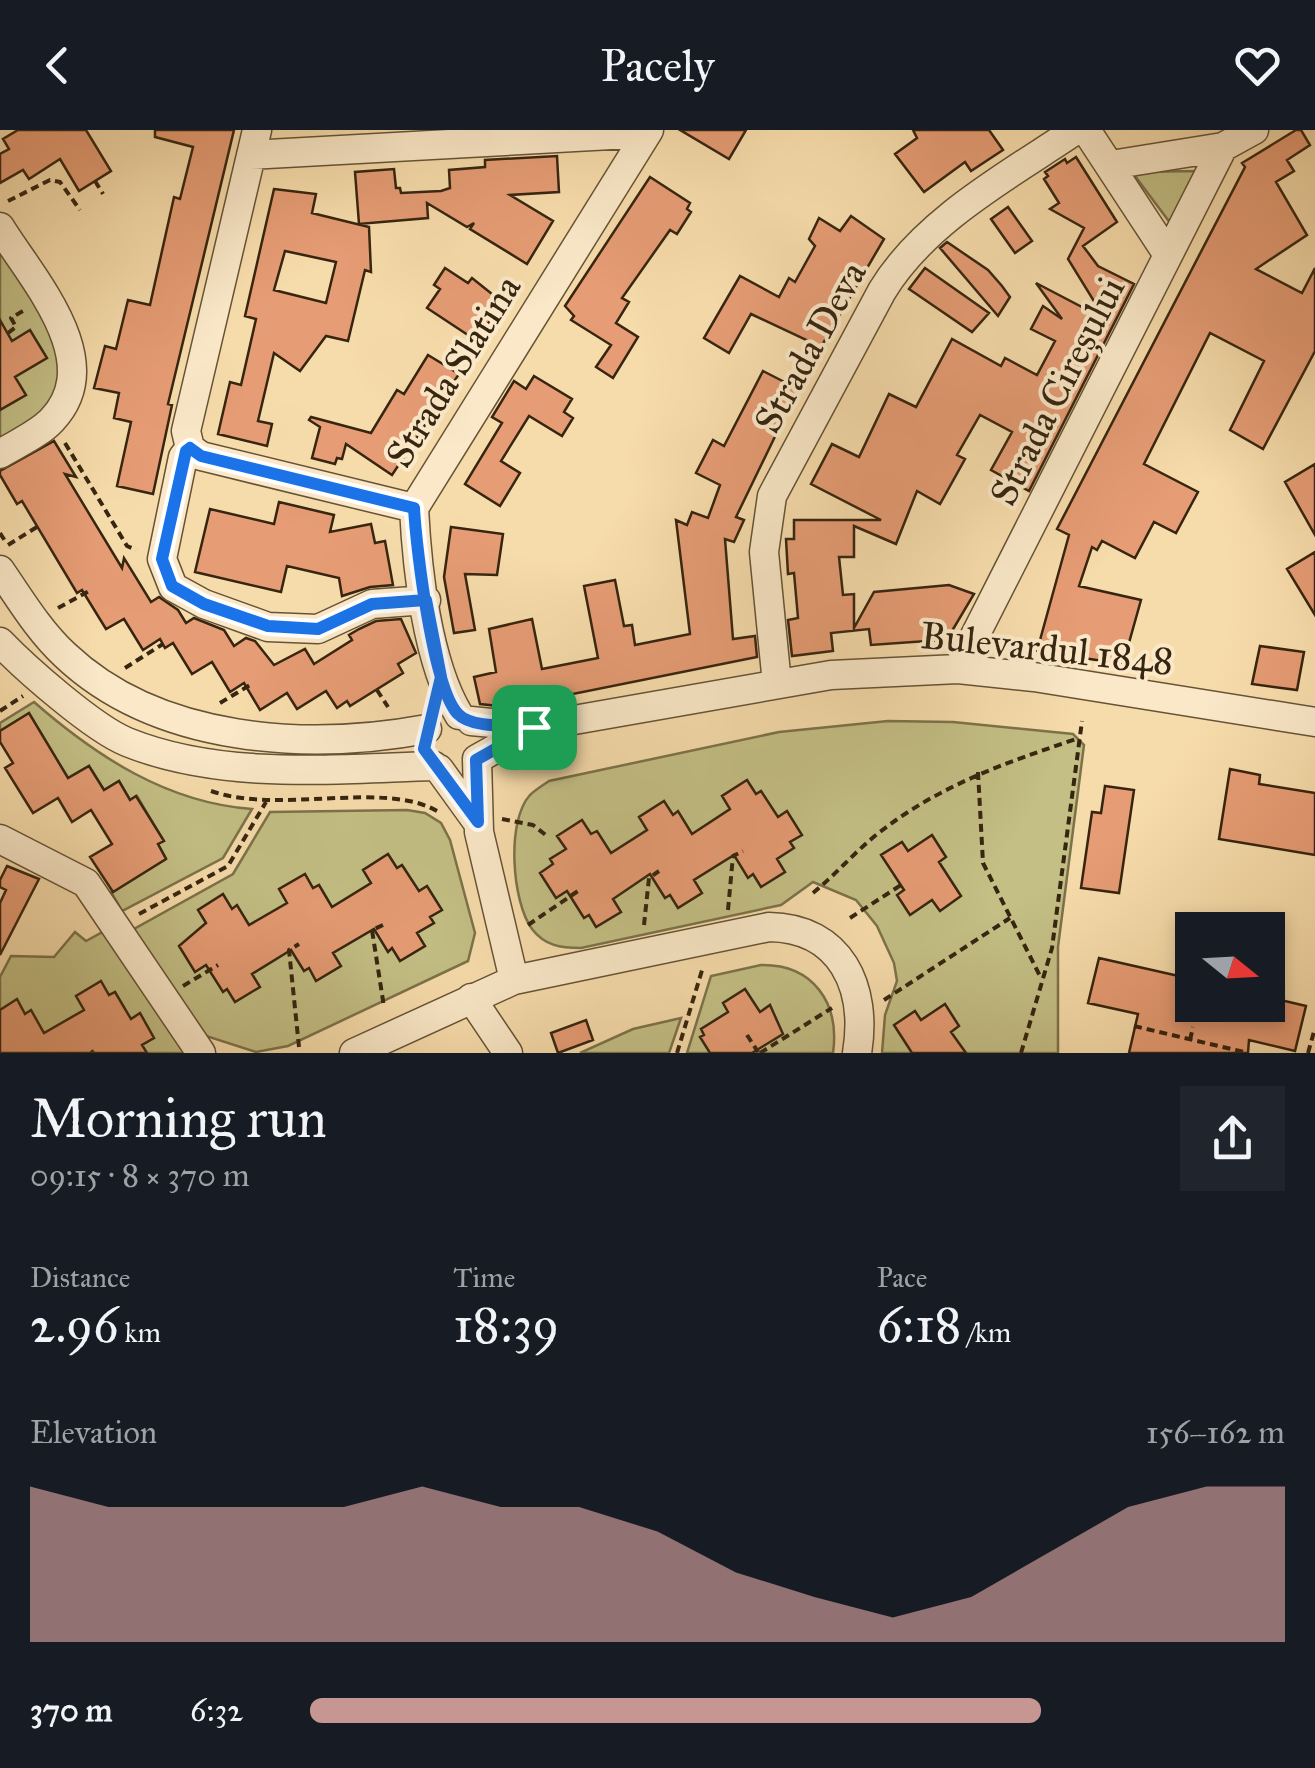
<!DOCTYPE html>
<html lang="en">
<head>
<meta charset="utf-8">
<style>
	body { margin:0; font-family:"IM FELL Great Primer",serif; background:#20242c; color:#f1f3f6; height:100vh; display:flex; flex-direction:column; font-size:38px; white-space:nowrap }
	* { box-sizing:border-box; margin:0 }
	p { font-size:32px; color:#9ea1a6 }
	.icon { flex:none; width:55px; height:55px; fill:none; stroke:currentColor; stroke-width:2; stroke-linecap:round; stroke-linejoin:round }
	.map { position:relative; height:923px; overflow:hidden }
	.side { display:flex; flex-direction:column; background:#171b24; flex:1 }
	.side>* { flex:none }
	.needle { width:65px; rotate:108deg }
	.tools { position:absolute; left:1175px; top:782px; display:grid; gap:20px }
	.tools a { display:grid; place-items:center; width:110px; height:110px; border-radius:0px; background:#171b24; box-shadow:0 5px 15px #0003; font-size:50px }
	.pin { position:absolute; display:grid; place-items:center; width:85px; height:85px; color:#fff; margin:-42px; border-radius:20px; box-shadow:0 5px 15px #0006 }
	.round { display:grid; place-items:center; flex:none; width:105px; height:105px; border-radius:0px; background:#20242c }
	.head { display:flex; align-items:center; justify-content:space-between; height:170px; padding:0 30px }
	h1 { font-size:55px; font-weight:600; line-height:75px }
	.figures { display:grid; grid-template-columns:repeat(3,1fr); gap:15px; height:170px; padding:10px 30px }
	.figures div { display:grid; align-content:center }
	.figures b { font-size:50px; font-weight:600 }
	.figures small { font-size:28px; font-weight:400 }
	.figures p { font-size:28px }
	.chart { height:280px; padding:20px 30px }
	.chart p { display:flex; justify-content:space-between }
	.chart svg { width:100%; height:180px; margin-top:10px; fill:#c59692; opacity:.7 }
	ul { padding:0 30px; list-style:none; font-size:32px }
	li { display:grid; grid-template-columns:160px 120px 1fr; align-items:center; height:75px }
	li i { height:25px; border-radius:12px; background:#c59692 }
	header { display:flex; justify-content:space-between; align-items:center; height:130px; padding:0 30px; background:#171b24; font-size:45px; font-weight:600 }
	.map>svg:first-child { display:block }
	.green { fill:#c3bf85; stroke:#7c724a; stroke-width:2.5 }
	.building { fill:#e69c74; stroke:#362510; stroke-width:2.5; fill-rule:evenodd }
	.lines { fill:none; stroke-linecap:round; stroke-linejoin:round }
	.minor-casing { stroke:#665337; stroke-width:31 }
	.path { stroke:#362510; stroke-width:4; stroke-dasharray:8 5; stroke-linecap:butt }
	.minor { stroke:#fae8c8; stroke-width:28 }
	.route-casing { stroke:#fff; stroke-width:20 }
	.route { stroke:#1a73e8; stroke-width:12 }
	.labels { text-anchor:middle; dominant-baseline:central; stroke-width:8; stroke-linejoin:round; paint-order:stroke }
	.street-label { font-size:38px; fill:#362510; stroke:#fae8c8 }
</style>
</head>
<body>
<header><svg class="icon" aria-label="back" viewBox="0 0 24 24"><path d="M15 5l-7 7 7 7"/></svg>Pacely<svg class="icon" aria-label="heart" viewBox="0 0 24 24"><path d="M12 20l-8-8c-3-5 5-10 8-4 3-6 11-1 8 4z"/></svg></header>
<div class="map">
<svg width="1315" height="923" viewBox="0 0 1315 923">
	<rect width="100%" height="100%" fill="#f7dcab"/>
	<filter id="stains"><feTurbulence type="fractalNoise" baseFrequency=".002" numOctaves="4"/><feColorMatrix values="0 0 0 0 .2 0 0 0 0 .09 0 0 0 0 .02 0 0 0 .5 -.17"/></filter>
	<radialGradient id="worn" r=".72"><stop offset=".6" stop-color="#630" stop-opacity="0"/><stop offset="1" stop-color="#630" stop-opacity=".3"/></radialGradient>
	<!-- green -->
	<path class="green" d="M 1196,41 L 1171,94 L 1132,42 Z
		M 0,112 L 59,209 L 66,238 L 45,287 L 0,315 Z
		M 34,572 C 96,626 167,673 252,679 L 223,728 L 122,781 L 111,762 L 166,728 L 158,714 L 163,710 L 137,666 L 130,670 L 119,651 L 104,660 L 89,636 L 68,648 L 29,584 L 0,601 L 0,593 Z
		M 888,591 L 953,592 L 1073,604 L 1084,615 L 1058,817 L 1058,923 L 882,923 L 885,885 L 897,851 L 894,833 L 877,796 L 856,770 L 813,752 L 781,775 L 581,818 C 561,818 545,816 532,799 C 512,772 506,691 530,665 C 535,660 543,655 549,651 L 779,602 Z
		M 407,680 L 425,683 L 441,693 L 450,710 L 475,803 L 468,831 L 288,916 L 256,922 L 200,904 L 134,799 L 233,744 L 270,682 Z
		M 110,798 L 190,923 L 0,923 L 0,847 L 11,826 L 54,827 L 75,802 L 86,811 Z
		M 761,835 C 813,834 840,873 833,923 L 687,923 L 711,846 Z
		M 681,888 L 669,923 L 580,923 L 633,899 Z"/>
	<!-- building -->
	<path class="building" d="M 18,0 L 86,0 L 111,41 L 79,61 L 60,29 L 29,49 L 23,40 L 0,53 L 0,24 L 9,19 L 3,9 Z
		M 155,0 L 234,0 L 168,274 L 172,275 L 153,364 L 117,356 L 131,292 L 114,288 L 119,263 L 94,258 L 105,216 L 116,219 L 128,170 L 150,175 L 174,67 L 180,69 L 193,17 L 155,7 Z
		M 680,0 L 746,0 L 729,29 Z
		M 913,0 L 989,0 L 1003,20 L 971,41 L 965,32 L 924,62 L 895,24 L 917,8 Z
		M 1296,0 L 1301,0 L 1310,15 L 1287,30 L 1294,41 L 1276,52 L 1307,105 L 1256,139 L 1302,163 L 1315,138 L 1315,221 L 1263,319 L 1230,300 L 1264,231 L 1210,203 L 1144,334 L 1198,362 L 1176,403 L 1154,392 L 1135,428 L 1102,411 L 1097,420 L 1092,417 L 1079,456 L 1141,470 L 1123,534 L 1037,521 L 1069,405 L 1057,399 L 1245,37 L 1242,33 Z
		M 557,26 L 559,62 L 510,65 L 553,91 L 527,134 L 470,99 L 474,93 L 467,97 L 427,73 L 428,88 L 359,94 L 355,42 L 394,39 L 396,58 L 400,58 L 401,63 L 441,61 L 450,58 L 449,40 L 485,37 L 485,30 Z
		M 1076,27 L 1117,92 L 1083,116 L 1098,136 L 1134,154 L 1029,361 L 991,340 L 1012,302 L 980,285 L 957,325 L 965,329 L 940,374 L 917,361 L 896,414 L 854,396 L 854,427 L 839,427 L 843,465 L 854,464 L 854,498 L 874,462 L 949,455 L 974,464 L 949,506 L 941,510 L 871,515 L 869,499 L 831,503 L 833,521 L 792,526 L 788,490 L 798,488 L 794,443 L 788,444 L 786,409 L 794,409 L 794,390 L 881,390 L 811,354 L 832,314 L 859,327 L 889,264 L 916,277 L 952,209 L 1001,236 L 1005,228 L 1037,245 L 1055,211 L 1031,199 L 1043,176 L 1062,189 L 1036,153 L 1105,189 L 1068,129 L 1084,98 L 1050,79 L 1059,73 L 1044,49 L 1048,46 L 1045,42 L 1065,29 L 1067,33 Z
		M 650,47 L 690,73 L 687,79 L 691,82 L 677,104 L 670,100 L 622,168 L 629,172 L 616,193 L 638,207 L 613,248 L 596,237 L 611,215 L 571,190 L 574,186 L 565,176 Z
		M 274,59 L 316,64 L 312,83 L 369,97 L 371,142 L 365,140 L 348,211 L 326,206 L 300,241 L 274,223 L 258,291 L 272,294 L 267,316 L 218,304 L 230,252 L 241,255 L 256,189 L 245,186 ZM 285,121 L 336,132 L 326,173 L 274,160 Z
		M 1008,77 L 1032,111 L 1015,123 L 991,89 Z
		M 851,86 L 884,109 L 821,217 L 751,184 L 729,223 L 704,208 L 740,146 L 779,167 L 789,148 L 795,152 L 815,116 L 809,109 L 819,88 L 840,101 Z
		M 947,112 L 988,140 L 1002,156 L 1010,167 L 998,186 L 940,118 Z
		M 445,138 L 468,153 L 472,148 L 502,172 L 477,211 L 427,178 L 440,159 L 434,155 Z
		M 925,138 L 989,183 L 972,202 L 909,159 Z
		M 0,190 L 12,211 L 30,200 L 47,228 L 15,247 L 26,265 L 0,280 Z
		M 428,225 L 459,244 L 392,345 L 346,314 L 342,329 L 337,328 L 335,334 L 312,328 L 320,297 L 309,290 L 311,287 L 371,303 L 397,260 L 404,264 Z
		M 763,241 L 798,259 L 736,387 L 744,390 L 734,412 L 725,409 L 733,509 L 755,506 L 757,527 L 508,577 L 480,574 L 474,547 L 496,542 L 489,499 L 532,489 L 542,539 L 598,528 L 584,456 L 615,450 L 624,496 L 632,495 L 635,515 L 690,504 L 676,390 L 687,395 L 692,382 L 708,388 L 720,355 L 696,343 L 713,310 L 724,316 Z
		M 534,246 L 572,269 L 564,282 L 573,288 L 562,306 L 529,286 L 501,331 L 520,343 L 500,376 L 465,354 L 502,293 L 492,287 L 514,251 L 526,259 Z
		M 54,311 L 76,347 L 65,344 L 122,438 L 124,428 L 151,472 L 159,467 L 178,480 L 186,493 L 194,488 L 224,500 L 234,516 L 246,508 L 255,511 L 274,535 L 305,519 L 314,534 L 352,510 L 349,505 L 359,499 L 376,491 L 401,489 L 416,523 L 398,534 L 403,543 L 350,576 L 347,571 L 337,578 L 326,561 L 297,579 L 287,563 L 260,580 L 244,553 L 230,562 L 212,532 L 192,544 L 173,513 L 165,518 L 160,509 L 143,520 L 124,489 L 106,499 L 82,460 L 77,463 L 22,371 L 17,374 L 0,345 L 0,341 Z
		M 1315,334 L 1315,405 L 1285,352 Z
		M 279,372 L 334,385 L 330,402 L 371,394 L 375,413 L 385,411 L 393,455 L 370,457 L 342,466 L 339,448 L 287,436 L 281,462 L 195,442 L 210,379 L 274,394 Z
		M 451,397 L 503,404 L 497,445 L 465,444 L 475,500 L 454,503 L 444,447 Z
		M 1315,422 L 1315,485 L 1287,439 Z
		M 1260,516 L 1304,522 L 1297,560 L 1252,554 Z
		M 29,583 L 68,648 L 89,636 L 104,660 L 119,651 L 130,670 L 136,666 L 164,711 L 158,714 L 166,729 L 113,762 L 90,727 L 112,714 L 91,680 L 72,692 L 58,668 L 33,683 L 5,638 L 13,633 L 0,612 L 0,601 Z
		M 1230,639 L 1260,645 L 1259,654 L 1315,663 L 1315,725 L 1219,709 Z
		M 747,650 L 756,664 L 761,661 L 778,687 L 787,681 L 802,705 L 790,712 L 794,718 L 777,729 L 785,742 L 761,757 L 753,744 L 748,748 L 734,725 L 694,750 L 702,763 L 678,778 L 670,765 L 665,768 L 650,744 L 613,769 L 621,782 L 596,797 L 589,785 L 584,788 L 567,761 L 556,768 L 540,743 L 553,734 L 550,729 L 566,719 L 557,706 L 582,690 L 591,704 L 597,701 L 611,723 L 647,700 L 639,687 L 664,671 L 673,685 L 678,681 L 692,704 L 730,679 L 722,666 Z
		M 1105,656 L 1134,660 L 1119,763 L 1081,758 L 1092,682 L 1101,683 Z
		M 932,705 L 946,727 L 939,732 L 961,766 L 940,781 L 932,770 L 910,785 L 897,765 L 904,760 L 881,725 L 902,712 L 908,721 Z
		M 388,724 L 397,738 L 402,735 L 419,761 L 427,756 L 442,780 L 430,787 L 434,793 L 417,803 L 425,816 L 400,831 L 392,818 L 388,822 L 374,799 L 333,823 L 341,836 L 316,851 L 309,838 L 304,841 L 291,820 L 252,844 L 260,857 L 235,872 L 227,859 L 223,862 L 206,835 L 195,842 L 179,816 L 206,793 L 198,780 L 223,764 L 232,779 L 237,775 L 249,795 L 287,773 L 279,759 L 305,744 L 313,758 L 319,755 L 332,777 L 371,753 L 363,740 Z
		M 7,736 L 39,749 L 0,825 L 0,773 L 6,760 L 0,757 L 0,750 Z
		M 1099,828 L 1192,849 L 1192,875 L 1268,875 L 1268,867 L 1306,876 L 1295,921 L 1249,910 L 1248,923 L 1129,923 L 1138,884 L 1088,873 Z
		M 101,851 L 109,865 L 115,862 L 131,889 L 140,883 L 154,908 L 142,915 L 147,923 L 0,923 L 0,880 L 17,869 L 25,884 L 31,880 L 44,903 L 84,880 L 76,866 Z
		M 745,859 L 760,882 L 770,875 L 783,904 L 752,923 L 710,923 L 700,907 L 704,905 L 701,899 L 728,882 L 723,873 Z
		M 945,874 L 959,896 L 951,902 L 966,923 L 912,923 L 894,895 L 915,881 L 921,890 Z
		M 586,890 L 593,910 L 558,923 L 551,903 Z"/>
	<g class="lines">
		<defs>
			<path id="minor" d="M 257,0 L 186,301 L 190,318 L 183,327 L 162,429 L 173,457 L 204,474 L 268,497 L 318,499 L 372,474 L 426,470
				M 1086,0 L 1168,125
				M 251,25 L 647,3
				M 1111,35 L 1223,17 L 1254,0
				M 0,97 C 32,149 108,231 52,290 C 39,304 16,314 0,324
				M 190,318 L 201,326 L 414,378
				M 0,440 C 20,469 39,501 65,525 C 158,613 308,621 427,599
				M 0,512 C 26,539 93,598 127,612 C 221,650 334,639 434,636
				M 958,539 L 1223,17
				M 777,554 L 764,422 L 772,366 L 882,161 C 924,91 1009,45 1076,0
				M 459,585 C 427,532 417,439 414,378 L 649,0
				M 471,591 L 534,597 L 831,545 L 958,539 L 1034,547 L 1315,592
				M 439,639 L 478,693
				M 0,709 L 86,753 L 201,923
				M 514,850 L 479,702 L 477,629 L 534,597
				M 471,868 L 508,923
				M 354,923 L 514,850 L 769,797 C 841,798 868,857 857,923"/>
		</defs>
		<!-- minor casing -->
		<use href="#minor" class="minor-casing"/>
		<!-- path -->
		<path class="path" d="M 95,51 L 103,64
			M 8,71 L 50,50 L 60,52 L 80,80
			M 8,203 L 16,197 L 11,188 L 23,181
			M 65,313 L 127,416 L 136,420
			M 0,403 L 7,414
			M 8,415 L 37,397
			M 58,478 L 89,461
			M 125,538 L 163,514
			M 377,560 L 388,577
			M 220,573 L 250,555
			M 0,581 L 23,566
			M 978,642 L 983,733 L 1041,848
			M 211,661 C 279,685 383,650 437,681
			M 502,689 L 533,695 L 547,706
			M 813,763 C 835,745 854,723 876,705 C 939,655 1005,633 1079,608
			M 728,780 L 733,726 L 743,721
			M 139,784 L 228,736 L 266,672
			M 850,788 L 901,755
			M 383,795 L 372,800 L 384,877
			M 528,795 L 578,761
			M 644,795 L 649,748 L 659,741
			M 183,856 L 218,835
			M 884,870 L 1010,788
			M 1134,896 L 1248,923
			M 747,905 L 758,922
			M 1190,910 L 1193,897
			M 299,917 L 289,820 L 299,814
			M 91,923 L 94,921
			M 677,923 L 703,837
			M 760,923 L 832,878
			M 1021,923 L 1052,818 L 1082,591
			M 1308,923 L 1315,898"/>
		<!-- minor -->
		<use href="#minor" class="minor"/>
	</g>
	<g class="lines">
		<defs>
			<path id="route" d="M 534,597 C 514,595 472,599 458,584 C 433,559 416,416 414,378 L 201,326 L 190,318 L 186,321 L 162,429 L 172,456 L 204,474 L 268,496 L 318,499 L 372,474 L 426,470 L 441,547 L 424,619 L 478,692 L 476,630 L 534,597"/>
		</defs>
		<!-- route casing -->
		<use href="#route" class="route-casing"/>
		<!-- route -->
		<use href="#route" class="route"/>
	</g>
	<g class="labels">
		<!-- street labels -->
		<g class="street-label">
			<text transform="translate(810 217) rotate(-61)">Strada Deva</text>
			<text transform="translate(453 241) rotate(-58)">Strada Slatina</text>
			<text transform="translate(1057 261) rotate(-63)">Strada Cireșului</text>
			<text transform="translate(1047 518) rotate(6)">Bulevardul 1848</text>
		</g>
	</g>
	<rect width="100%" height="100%" filter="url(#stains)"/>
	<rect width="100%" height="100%" fill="url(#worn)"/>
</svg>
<div class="tools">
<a><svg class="needle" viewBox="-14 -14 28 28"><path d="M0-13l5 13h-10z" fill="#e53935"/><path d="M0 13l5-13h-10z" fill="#9ea1a6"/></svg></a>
</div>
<div class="pin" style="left:534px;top:597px;background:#1e9e55"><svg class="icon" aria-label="arrive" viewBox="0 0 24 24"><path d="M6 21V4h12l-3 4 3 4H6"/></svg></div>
</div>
<section class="side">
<div class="head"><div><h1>Morning run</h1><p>09:15 · 8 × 370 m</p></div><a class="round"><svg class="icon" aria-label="share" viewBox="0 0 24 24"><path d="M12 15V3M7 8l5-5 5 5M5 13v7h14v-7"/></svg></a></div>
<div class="figures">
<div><p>Distance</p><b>2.96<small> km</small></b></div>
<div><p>Time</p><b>18:39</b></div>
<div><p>Pace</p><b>6:18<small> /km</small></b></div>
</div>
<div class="chart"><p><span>Elevation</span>156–162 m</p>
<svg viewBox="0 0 160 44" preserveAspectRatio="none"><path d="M0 44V6L10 11L20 11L30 11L40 11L50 6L60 11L70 11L80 17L90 27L100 33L110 38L120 33L130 22L140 11L150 6L160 6V44z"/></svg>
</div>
<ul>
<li><b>370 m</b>6:32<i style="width:75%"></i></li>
</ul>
</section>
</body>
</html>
